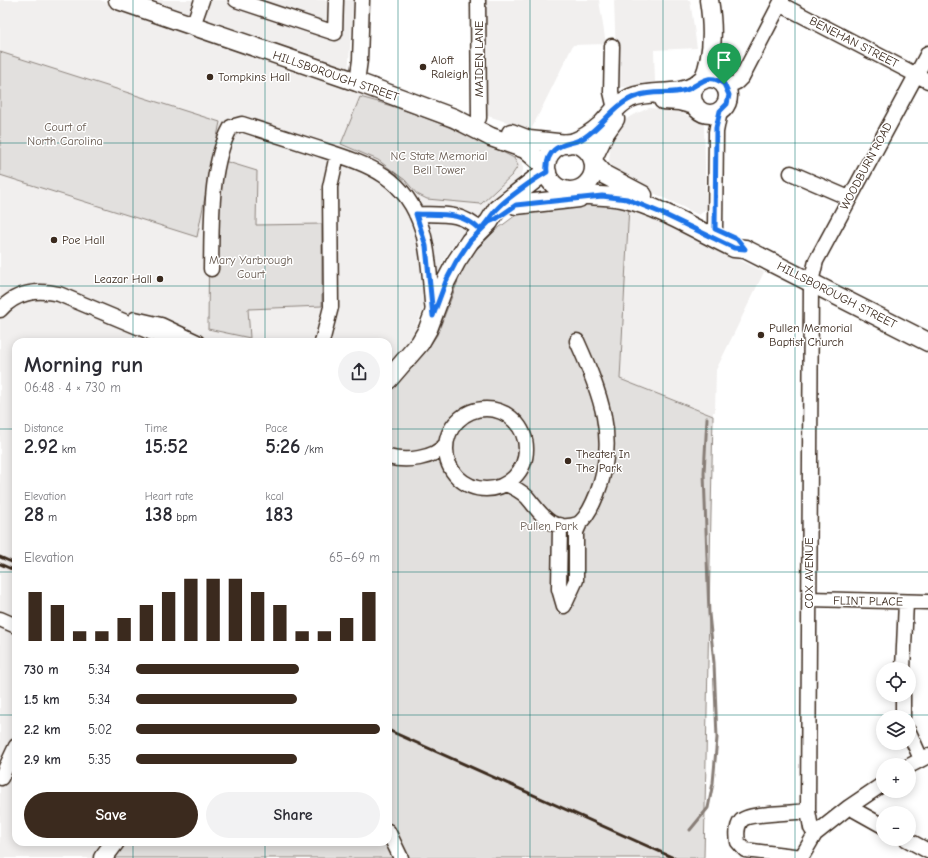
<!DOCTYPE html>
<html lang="en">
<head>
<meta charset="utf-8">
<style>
	body { margin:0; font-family:"Comic Neue",sans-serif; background:#f2f2f3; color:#2b2b33; height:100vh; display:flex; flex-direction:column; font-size:15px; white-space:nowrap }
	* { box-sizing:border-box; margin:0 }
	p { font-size:13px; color:#7c7c81 }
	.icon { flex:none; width:22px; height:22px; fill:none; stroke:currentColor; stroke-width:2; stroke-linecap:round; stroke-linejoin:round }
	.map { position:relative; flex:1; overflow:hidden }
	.side { position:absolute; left:12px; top:338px; width:380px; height:508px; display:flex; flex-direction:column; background:#fff; border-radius:12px; box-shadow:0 2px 10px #0003 }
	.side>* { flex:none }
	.fabs { position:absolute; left:876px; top:662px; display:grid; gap:8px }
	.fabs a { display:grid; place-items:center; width:40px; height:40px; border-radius:50%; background:#fff; box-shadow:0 2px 10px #0003; font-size:20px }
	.pin { position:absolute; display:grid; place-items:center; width:34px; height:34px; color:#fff; margin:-41px -17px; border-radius:50% 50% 50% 0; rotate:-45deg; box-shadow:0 0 4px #0007 }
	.pin .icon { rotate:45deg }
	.round { display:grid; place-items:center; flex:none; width:42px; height:42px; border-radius:21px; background:#f2f2f3 }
	.head { display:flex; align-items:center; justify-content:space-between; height:68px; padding:0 12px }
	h1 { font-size:22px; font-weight:600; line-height:30px }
	.metrics { display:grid; grid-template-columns:repeat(3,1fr); gap:6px; height:68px; padding:4px 12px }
	.metrics div { display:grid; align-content:center }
	.metrics b { font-size:20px; font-weight:600 }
	.metrics small { font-size:11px; font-weight:400 }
	.metrics p { font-size:11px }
	.chart { height:112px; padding:8px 12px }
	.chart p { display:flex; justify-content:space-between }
	.chart svg { width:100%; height:72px; margin-top:4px; stroke:#3b2a1e; stroke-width:6 }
	.button { display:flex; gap:8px; margin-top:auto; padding:8px 12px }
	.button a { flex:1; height:46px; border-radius:24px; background:#3b2a1e; color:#fff; font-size:16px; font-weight:600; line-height:46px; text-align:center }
	.button a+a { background:#f2f2f3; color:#2b2b33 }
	ul { padding:0 12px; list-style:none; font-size:13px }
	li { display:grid; grid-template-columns:64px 48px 1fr; align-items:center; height:30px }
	li i { height:10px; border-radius:5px; background:#3b2a1e }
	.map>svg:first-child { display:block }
	.built { fill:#f1efee }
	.green { fill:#e2e0de; stroke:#8e857e }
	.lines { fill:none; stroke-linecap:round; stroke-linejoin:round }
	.stream { stroke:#887e77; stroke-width:3 }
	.minor-casing { stroke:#3b2a1e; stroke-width:17 }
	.major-casing { stroke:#3b2a1e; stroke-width:21 }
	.minor { stroke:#fff; stroke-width:14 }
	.major { stroke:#fff; stroke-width:18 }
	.rail { stroke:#3b2a1e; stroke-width:3 }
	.route-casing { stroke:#fff; stroke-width:8 }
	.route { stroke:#1a73e8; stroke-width:5 }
	.grid { fill:none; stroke:#0f766e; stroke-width:1; stroke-opacity:0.55 }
	.poi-dot { fill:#3b2a1e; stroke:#fff; stroke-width:1.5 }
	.labels { text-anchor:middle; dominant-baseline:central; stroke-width:3; stroke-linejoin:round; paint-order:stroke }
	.street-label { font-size:12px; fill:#3b2a1e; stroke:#fff }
	.poi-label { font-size:12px; fill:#3b2a1e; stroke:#fff; text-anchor:start }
	.park-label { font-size:12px; fill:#65584e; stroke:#fff }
</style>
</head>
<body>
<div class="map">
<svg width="928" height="858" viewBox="0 0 928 858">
	<rect width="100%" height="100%" fill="#fff"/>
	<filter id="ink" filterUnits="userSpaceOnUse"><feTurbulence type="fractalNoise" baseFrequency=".025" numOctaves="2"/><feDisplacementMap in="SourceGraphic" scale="8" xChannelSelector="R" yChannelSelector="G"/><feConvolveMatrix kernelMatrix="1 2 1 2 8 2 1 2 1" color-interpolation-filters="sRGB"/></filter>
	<g filter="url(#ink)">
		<!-- built -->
		<path class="built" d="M 0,0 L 100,0 L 114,5 L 116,0 L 354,0 L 347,85 L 468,129 L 512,152 L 520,158 L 523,167 L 523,171 L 514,185 L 458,238 L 449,251 L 442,263 L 410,341 L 404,351 L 388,365 L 388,342 L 16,342 L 16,842 L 114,842 L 94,858 L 0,858 Z
			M 486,0 L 599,0 L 606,44 L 573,45 L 531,130 L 485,115 Z
			M 614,0 L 690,0 L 697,48 L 654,50 L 655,83 L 617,88 Z
			M 649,108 L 673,110 L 702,121 L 704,124 L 706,209 L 699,215 L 621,177 L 609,162 L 610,148 L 615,133 L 624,121 L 631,116 Z
			M 629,205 L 764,272 L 716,370 L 715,412 L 713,412 L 713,416 L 620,379 Z"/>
		<!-- green -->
		<path class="green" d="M 0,52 L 220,122 L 197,237 L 0,175 Z
			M 360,97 C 414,111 465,132 514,158 L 518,166 L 512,175 L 481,204 L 427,199 L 417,194 L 405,180 L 378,160 L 341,144 Z
			M 221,160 L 257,171 L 256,225 L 322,224 L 322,306 L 248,309 L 250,338 L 208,329 L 209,220 Z
			M 595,200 L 629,205 L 620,379 L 713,416 L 704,858 L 113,858 L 125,842 L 388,842 L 388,386 L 410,369 L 424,354 L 437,335 L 463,268 L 474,252 L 496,230 L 520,212 Z"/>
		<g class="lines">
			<!-- stream -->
			<path class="stream" d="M 690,830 L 708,808 L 713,783 L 717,738 L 714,663 L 709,614 L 704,473 L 707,418"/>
			<defs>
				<path id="minor" d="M 236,0 L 335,33 L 336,0
					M 478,0 L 479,118
					M 780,4 L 928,81
					M 196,17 L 202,0
					M 612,46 L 611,92 L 615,109
					M 357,82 L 360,60 L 362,0
					M 726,87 L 737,82 L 742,77 L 782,0
					M 791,173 L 849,198
					M 416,214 C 442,215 460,211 480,230
					M 715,229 L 716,132 L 720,111
					M 211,269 C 212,225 209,166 231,127 L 242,124 C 267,132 292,140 317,148 C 366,164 405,174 422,229 C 430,256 430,286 433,313
					M 0,310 C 16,292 36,289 59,294 L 157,335 L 180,342
					M 135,319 L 161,325 L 197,342
					M 322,342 L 331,307 L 330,187 L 337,155
					M446 449a40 40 0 1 1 80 0a40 40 0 1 1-80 0Z
					M 388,457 C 406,462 434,459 446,444
					M 506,484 C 513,487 521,491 527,497 C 541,513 550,533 578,524 C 587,518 593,504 597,494 C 619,439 600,392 577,341
					M 560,525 L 559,589 L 564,606 L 576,580 L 576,532 L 580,523
					M 809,599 L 928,602
					M 0,619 L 16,626
					M 903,669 L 906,602
					M 903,695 L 903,717
					M 909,732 L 921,759
					M 909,766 L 928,756
					M 1,778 L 16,746
					M 849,807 L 883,826
					M 388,831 L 401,858
					M 815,834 L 849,807 L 883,784
					M 906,839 L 928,851
					M 802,857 L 745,850 L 738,842 C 737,836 736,827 741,821 C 747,813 794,813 808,811
					M 801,858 L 815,834 L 811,828 L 808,811 L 811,282 L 816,261 L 928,53"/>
				<path id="major" d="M 118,0 L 357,82 L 454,118 L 491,137 L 525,149 L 546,167
					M692 96a18 18 0 1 1 36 0a18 18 0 1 1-36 0Z
					M 703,80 C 714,56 713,25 709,0
					M 663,100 L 679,101 L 695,105
					M 511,133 L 529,140 L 567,144
					M 572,143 C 583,139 592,133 601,125 C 611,115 617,104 630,98 C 651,89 677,97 696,85
					M546 167a24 24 0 1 1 48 0a24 24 0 1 1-48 0Z
					M 593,158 L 605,133 L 615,119
					M 594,163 L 605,175 L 643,195
					M 565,190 C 585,198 606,194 626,199 C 660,207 702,233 734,248 L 745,249 L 928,342
					M 516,205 L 579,198
					M 388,380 L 420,343 L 428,329 L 446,281 L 456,262 L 470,241 L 489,222 L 497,209 L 538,177 L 547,172
					M 103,858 L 115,842"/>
			</defs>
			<!-- minor casing -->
			<use href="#minor" class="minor-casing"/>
			<!-- major casing -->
			<use href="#major" class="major-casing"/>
			<!-- minor -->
			<use href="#minor" class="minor"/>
			<!-- major -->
			<use href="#major" class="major"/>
			<!-- rail -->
			<path class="rail" d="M 0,557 L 16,564
				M 0,564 L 16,571
				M 388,730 L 674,858"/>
		</g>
	</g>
	<g class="lines" filter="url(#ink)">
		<defs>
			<path id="route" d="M 724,84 C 708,71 700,85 686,90 C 670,95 653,90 637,96 C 615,103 604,124 585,137 C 576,144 563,142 554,150 C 548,156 546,164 547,172 C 533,180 507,198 496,210 C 490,217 486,224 480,230 C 461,211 441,215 416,214 L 426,246 L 433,316 L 446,281 L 456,262 L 470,241 L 489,222 L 496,219 L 516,205 L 602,196 L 627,199 L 659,212 L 734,248 L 745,249 L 737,239 L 715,229 L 716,128 L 720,111 L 727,104 L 729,95 L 724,84"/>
		</defs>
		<!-- route casing -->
		<use href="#route" class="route-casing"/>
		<!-- route -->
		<use href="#route" class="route"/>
	</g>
	<!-- grid -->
	<path class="grid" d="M 133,0 L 133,342M 265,0 L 265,342M 398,0 L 398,858M 530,0 L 530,858M 663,0 L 663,858M 795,0 L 795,858M 0,143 L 928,143M 0,286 L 928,286M 0,429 L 16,429M 388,429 L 928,429M 0,572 L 16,572M 388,572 L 928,572M 0,715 L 16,715M 388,715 L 928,715M 133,842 L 133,858M 265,842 L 265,858"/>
	<!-- markers -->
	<g class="poi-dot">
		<circle cx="423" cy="67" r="4"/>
		<circle cx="210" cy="77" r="4"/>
		<circle cx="54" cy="240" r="4"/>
		<circle cx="160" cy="279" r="4"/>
		<circle cx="761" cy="335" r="4"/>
		<circle cx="568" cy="461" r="4"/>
	</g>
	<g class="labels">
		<!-- street labels -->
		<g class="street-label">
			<text transform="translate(854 42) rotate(27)">BENEHAN STREET</text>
			<text transform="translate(479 59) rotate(-90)">MAIDEN LANE</text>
			<text transform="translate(336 76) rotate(19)">HILLSBOROUGH STREET</text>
			<text transform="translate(866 166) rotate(-62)">WOODBURN ROAD</text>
			<text transform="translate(837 295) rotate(27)">HILLSBOROUGH STREET</text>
			<text transform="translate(809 573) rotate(-90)">COX AVENUE</text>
			<text transform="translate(868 601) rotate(1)">FLINT PLACE</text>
		</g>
		<!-- poi labels -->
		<g class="poi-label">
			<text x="431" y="60">Aloft<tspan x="431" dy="14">Raleigh</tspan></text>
			<text x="218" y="77">Tompkins Hall</text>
			<text x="62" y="240">Poe Hall</text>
			<text x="152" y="279" text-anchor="end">Leazar Hall</text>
			<text x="769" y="328">Pullen Memorial<tspan x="769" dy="14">Baptist Church</tspan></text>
			<text x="576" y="454">Theater In<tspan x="576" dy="14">The Park</tspan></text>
		</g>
		<!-- park labels -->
		<g class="park-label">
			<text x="65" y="127">Court of<tspan x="65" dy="14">North Carolina</tspan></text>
			<text x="439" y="156">NC State Memorial<tspan x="439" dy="14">Bell Tower</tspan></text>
			<text x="251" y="260">Mary Yarbrough<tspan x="251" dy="14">Court</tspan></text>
			<text x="549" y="526">Pullen Park</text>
		</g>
	</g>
</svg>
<div class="fabs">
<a><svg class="icon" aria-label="locate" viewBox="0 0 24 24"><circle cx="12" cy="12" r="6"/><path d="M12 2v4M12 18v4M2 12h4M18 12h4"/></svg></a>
<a><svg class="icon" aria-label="layers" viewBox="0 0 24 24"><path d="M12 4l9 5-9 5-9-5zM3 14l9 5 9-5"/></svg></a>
<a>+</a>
<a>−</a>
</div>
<div class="pin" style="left:724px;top:84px;background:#1e9e55"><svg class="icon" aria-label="arrive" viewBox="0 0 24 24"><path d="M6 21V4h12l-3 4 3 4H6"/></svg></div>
<section class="side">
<div class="head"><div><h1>Morning run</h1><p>06:48 · 4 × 730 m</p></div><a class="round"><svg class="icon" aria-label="share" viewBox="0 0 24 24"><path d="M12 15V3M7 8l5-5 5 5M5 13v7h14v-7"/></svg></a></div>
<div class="metrics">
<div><p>Distance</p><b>2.92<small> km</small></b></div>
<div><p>Time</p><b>15:52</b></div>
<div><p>Pace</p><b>5:26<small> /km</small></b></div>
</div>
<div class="metrics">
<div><p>Elevation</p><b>28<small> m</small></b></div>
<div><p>Heart rate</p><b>138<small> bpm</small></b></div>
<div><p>kcal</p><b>183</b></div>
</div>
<div class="chart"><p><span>Elevation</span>65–69 m</p>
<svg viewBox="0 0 160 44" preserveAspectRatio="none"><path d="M5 44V14M15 44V22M25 44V38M35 44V38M45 44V30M55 44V22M65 44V14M75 44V6M85 44V6M95 44V6M105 44V14M115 44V22M125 44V38M135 44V38M145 44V30M155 44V14"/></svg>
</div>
<ul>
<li><b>730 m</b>5:34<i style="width:67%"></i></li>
<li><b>1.5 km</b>5:34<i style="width:66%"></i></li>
<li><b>2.2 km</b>5:02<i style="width:100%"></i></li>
<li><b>2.9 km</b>5:35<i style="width:66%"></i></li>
</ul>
<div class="button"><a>Save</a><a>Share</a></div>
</section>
</div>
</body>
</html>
